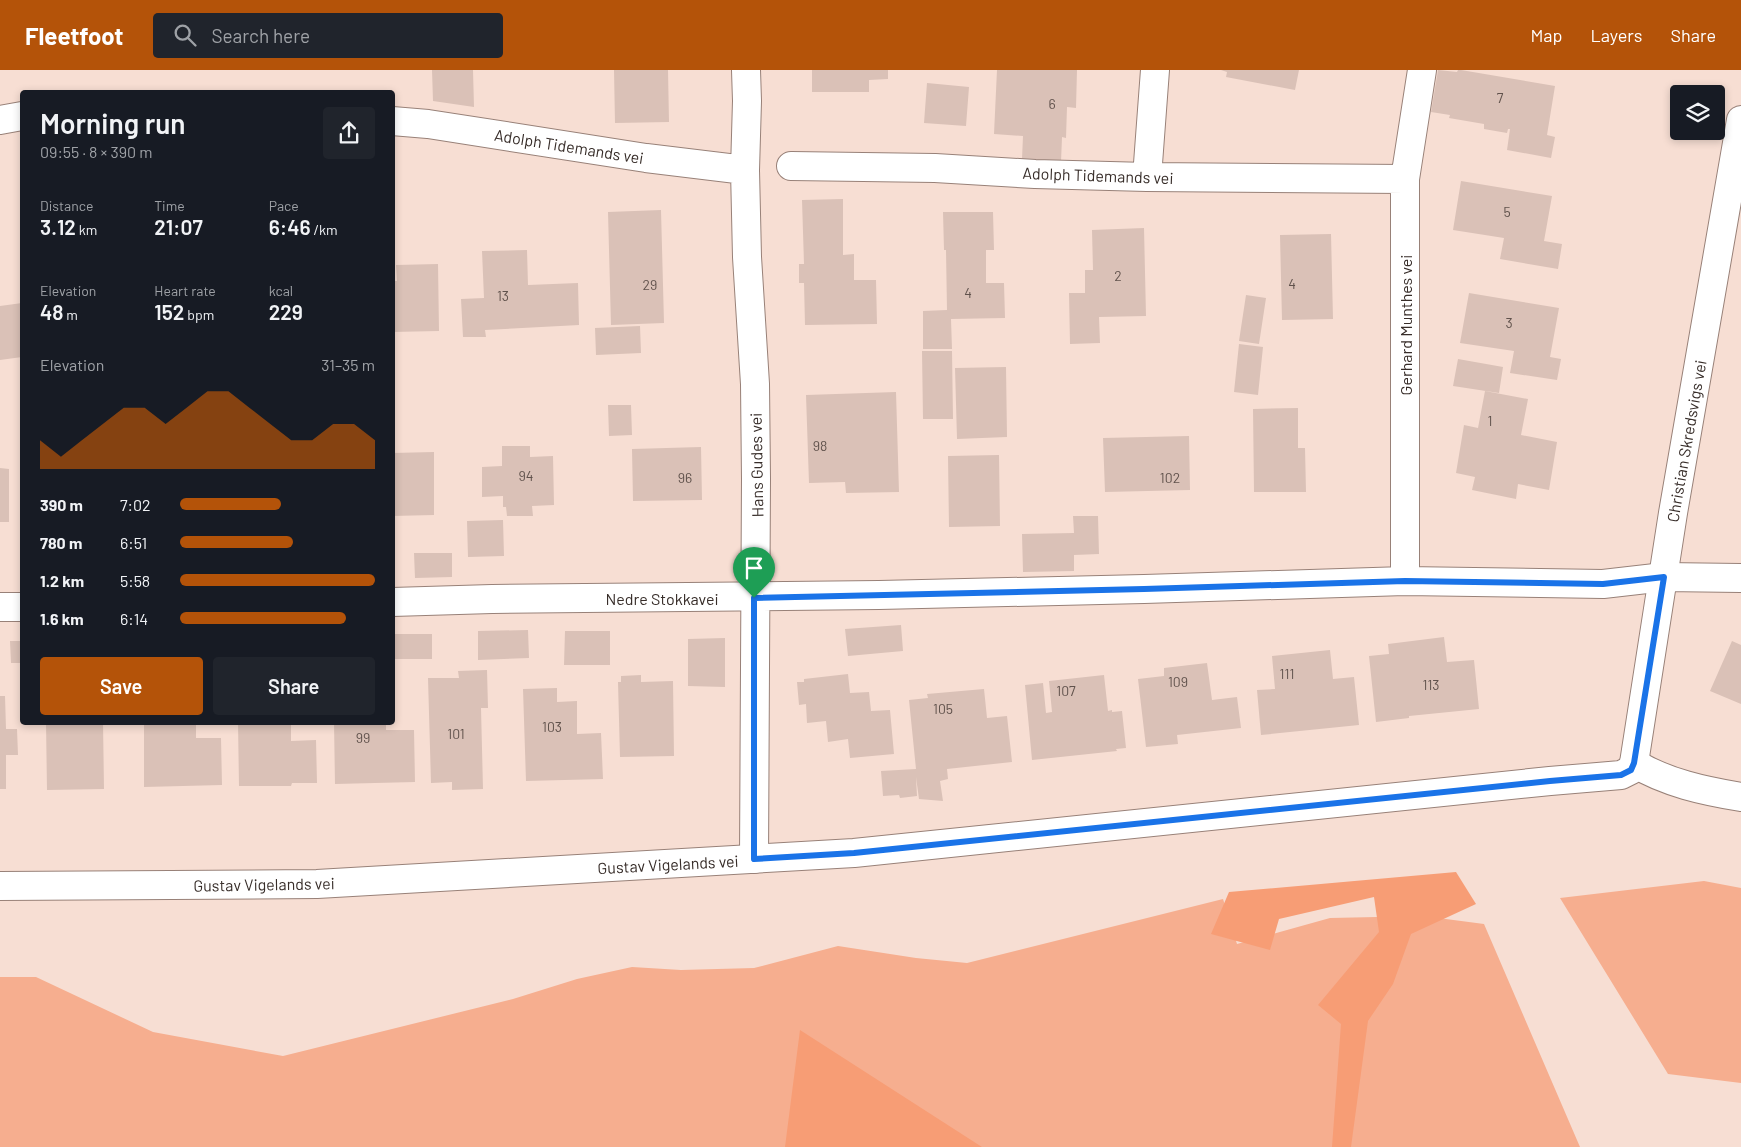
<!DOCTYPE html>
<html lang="en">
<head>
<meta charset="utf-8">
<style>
	body { margin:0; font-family:Barlow,sans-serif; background:#20242c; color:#f1f3f6; height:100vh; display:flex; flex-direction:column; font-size:19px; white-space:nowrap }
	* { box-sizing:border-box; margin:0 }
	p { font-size:16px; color:#9ea1a6 }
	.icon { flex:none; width:28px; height:28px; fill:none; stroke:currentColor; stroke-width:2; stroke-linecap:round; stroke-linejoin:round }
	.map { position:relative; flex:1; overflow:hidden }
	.panel { position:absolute; left:20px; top:20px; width:375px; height:635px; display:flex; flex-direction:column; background:#171b24; border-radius:5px; box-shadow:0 2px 8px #0003 }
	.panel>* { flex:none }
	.buttons { position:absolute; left:1670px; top:15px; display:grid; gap:10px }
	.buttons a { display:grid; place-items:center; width:55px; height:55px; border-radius:5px; background:#171b24; box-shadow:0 2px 8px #0003; font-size:25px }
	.pin { position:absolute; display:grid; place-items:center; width:42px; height:42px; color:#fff; margin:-51px -21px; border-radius:50% 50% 50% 0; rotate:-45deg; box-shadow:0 0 5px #0007 }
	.pin .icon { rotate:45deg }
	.round { display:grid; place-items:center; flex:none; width:52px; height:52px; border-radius:5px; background:#20242c }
	.head { display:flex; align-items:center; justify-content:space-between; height:85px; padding:0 20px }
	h1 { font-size:28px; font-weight:600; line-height:38px }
	.metrics { display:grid; grid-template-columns:repeat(3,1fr); gap:8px; height:85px; padding:5px 20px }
	.metrics div { display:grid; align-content:center }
	.metrics b { font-size:21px; font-weight:600 }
	.metrics small { font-size:14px; font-weight:400 }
	.metrics p { font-size:14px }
	.chart { height:140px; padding:10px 20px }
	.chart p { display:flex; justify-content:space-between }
	.chart svg { width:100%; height:90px; margin-top:5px; fill:#b45309; opacity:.7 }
	.action { display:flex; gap:10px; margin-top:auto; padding:10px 20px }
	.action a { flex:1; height:58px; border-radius:5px; background:#b45309; color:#fff; font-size:20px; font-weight:600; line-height:58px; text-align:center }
	.action a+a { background:#20242c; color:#f1f3f6 }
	ul { padding:0 20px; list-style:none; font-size:16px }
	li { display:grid; grid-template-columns:80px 60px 1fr; align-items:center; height:38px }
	li i { height:12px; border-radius:6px; background:#b45309 }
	header { display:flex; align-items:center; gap:30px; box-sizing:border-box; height:70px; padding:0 25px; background:#b45309; color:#fff }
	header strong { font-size:24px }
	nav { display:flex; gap:28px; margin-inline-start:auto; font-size:18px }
	.search { width:350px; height:45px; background:#20242c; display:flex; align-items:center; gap:12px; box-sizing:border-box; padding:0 18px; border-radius:5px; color:#9ea1a6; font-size:19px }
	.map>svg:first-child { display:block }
	.green { fill:#f6ae8f }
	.water { fill:#f79d75 }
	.building { fill:#dac1b7 }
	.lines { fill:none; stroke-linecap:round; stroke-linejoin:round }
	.minor-casing { stroke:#988178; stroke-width:30 }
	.secondary-casing { stroke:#988178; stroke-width:30 }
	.minor { stroke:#fff; stroke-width:28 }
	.secondary { stroke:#fff; stroke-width:28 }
	.route-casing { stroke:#fff; stroke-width:10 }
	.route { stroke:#1a73e8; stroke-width:6 }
	.labels { text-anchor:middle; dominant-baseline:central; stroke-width:4; stroke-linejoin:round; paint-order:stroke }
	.number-label { font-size:14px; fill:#60524c }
	.street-label { font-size:16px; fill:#372d29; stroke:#fff }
</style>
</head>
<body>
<header>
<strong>Fleetfoot</strong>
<div class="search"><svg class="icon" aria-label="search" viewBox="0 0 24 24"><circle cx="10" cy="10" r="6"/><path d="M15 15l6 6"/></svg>Search here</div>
<nav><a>Map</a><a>Layers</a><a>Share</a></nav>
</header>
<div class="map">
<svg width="1741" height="1077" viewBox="0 0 1741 1077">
	<rect width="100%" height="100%" fill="#f7ded3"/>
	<!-- green -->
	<path class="green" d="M 1704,811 L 1741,818 L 1741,1013 L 1668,1004 L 1560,828 Z
		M 1223,829 L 1237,874 L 1330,848 L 1423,846 L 1484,854 L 1580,1077 L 0,1077 L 0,907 L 36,907 L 153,962 L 283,986 L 513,929 L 577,909 L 632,897 L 681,900 L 754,898 L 838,876 L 916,888 L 967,893 Z"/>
	<!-- water -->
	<path class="water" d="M 1456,802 L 1476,834 L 1411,864 L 1393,914 L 1368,951 L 1351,1077 L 1332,1077 L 1341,954 L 1318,935 L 1379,862 L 1374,827 L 1279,849 L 1270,880 L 1211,864 L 1229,822 Z
		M 800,960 L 982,1077 L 785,1077 Z"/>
	<!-- building -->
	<path class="building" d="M 432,0 L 473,0 L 474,37 L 433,31 Z
		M 614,0 L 668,0 L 669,52 L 615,53 Z
		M 812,0 L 888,0 L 888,9 L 869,10 L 869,22 L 812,22 Z
		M 997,0 L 1077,0 L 1076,38 L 1067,37 L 1066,68 L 1062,67 L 1061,92 L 1022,89 L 1023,66 L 994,64 Z
		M 1221,0 L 1299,0 L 1295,20 L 1226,7 L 1227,2 Z
		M 1438,0 L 1457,2 L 1458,0 L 1461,0 L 1555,16 L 1547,65 L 1555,67 L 1551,88 L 1507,80 L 1510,59 L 1508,59 L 1507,63 L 1484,59 L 1484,54 L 1449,48 L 1450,45 L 1431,42 Z
		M 927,13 L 969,17 L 966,56 L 924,53 Z
		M 1461,111 L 1552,126 L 1544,171 L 1562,174 L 1558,199 L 1500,189 L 1504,168 L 1453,160 Z
		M 843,129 L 843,185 L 854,184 L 854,210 L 876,210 L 877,254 L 805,255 L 804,213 L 799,213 L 799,194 L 804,194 L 802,130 Z
		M 661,140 L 664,253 L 611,255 L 608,142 Z
		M 943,142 L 993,142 L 994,180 L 986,180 L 986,213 L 1004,213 L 1005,248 L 951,249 L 952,279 L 923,279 L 923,241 L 947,240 L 946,180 L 944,180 Z
		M 1144,158 L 1146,246 L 1099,247 L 1100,273 L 1070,274 L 1069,223 L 1085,223 L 1085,200 L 1093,200 L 1092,160 Z
		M 1331,164 L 1333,249 L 1282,250 L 1280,165 Z
		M 527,180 L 528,215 L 578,213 L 579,255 L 485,260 L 486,267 L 463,267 L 461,229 L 484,228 L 482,181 Z
		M 438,194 L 439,261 L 392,262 L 392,211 L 397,211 L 396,195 Z
		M 1469,223 L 1559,238 L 1550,287 L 1561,289 L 1557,310 L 1510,303 L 1514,281 L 1460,273 Z
		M 1246,225 L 1266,228 L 1259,274 L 1239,271 Z
		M 22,233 L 22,287 L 0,290 L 0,236 Z
		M 640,256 L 641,283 L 596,285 L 595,258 Z
		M 1239,274 L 1263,277 L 1258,325 L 1234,322 Z
		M 922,281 L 952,281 L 953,349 L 923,349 Z
		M 1458,289 L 1503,297 L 1499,323 L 1453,316 Z
		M 1006,297 L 1007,367 L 957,369 L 955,298 Z
		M 1485,321 L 1528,329 L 1521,365 L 1557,372 L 1549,420 L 1518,414 L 1516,429 L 1472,420 L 1475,407 L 1456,403 L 1464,355 L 1478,358 Z
		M 896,322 L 899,422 L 846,423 L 845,412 L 809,413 L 806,325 Z
		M 608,335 L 631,335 L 632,365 L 609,366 Z
		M 1298,338 L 1298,378 L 1305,378 L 1306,422 L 1254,422 L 1253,339 Z
		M 1189,366 L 1190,420 L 1105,422 L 1103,368 Z
		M 502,376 L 530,376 L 530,387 L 553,386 L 554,435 L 532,436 L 533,446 L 507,446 L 506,437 L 503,437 L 503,426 L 482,427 L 482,397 L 502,396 Z
		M 701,377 L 702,430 L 633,431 L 632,379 Z
		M 434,382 L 434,445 L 392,446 L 392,383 Z
		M 999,385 L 1000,456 L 949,457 L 948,386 Z
		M 0,398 L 9,399 L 9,452 L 0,452 Z
		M 1073,446 L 1098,446 L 1099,484 L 1074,485 L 1074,501 L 1023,502 L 1022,464 L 1074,463 Z
		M 503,450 L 504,486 L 468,487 L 467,451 Z
		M 414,483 L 452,483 L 452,507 L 415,508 Z
		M 901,555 L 903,581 L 848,586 L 845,559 Z
		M 528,560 L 529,588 L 478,590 L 478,561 Z
		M 565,561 L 610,561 L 610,595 L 564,595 Z
		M 392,564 L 432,564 L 432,589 L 392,589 Z
		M 1444,567 L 1447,592 L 1474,590 L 1479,639 L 1409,646 L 1409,648 L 1376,652 L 1369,586 L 1389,584 L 1388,574 Z
		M 725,568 L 725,617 L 688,616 L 688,569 Z
		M 10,571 L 22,571 L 22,593 L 11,593 Z
		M 1732,571 L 1741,575 L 1741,634 L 1710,621 Z
		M 1330,580 L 1333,609 L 1354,607 L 1359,655 L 1261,665 L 1257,620 L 1275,619 L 1272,586 Z
		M 1207,593 L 1212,630 L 1237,627 L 1241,658 L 1177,665 L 1178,674 L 1146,677 L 1138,609 L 1164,606 L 1164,598 Z
		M 487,600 L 488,638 L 481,638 L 483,719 L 452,720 L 452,712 L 431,713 L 428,608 L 459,608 L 458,601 Z
		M 848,604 L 850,623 L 869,622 L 871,641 L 890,640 L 894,684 L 850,688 L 848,669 L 828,672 L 826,651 L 807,653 L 806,634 L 799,635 L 797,612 L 804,612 L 804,609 Z
		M 641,605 L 641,612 L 673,611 L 674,686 L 620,687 L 618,612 L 621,612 L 621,606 Z
		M 1104,605 L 1108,641 L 1112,640 L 1112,642 L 1122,641 L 1126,678 L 1116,679 L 1117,681 L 1032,690 L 1025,615 L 1043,613 L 1046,643 L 1052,642 L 1049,611 Z
		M 557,618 L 557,632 L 577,631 L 577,664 L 601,663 L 603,709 L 526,711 L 523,619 Z
		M 984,619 L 987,648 L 1007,646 L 1012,692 L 947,699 L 948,709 L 940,711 L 943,731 L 919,729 L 916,707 L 917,726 L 900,728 L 899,725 L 883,726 L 881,701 L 916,699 L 909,630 L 928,628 L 927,624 Z
		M 0,626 L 5,626 L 6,659 L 17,659 L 18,685 L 6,685 L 6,719 L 0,719 Z
		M 46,652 L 103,652 L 104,719 L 47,720 Z
		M 144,652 L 196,652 L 196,668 L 221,668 L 222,715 L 144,717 Z
		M 238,652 L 291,652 L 291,671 L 316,670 L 317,713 L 292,713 L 291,716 L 239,716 Z
		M 334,652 L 386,652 L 386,660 L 414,660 L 415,712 L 335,714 Z"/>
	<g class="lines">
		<defs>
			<path id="minor" d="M 746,0 L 747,31 L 745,100 L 747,187 L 755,314 L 756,409 L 754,789
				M 0,50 L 22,46
				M 392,51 L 428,54 L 646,88 L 745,100
				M 791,96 L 935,98 L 1035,104 L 1147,107 L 1405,109
				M 1147,107 L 1155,0
				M 1405,511 L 1405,109 L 1422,0
				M 392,532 L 492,529 L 879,525 L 1144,519 L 1405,511 L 1603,514 L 1664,507 L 1741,508
				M 0,537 L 22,537
				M 1634,693 C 1666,713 1705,721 1741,727"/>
			<path id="secondary" d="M 0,816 L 317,814 L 854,783 L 1550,711 L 1621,705 L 1631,700 L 1634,693 L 1673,443 L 1741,50"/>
		</defs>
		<!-- minor casing -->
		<use href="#minor" class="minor-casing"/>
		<!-- secondary casing -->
		<use href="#secondary" class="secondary-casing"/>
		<!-- minor -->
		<use href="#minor" class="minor"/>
		<!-- secondary -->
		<use href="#secondary" class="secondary"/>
	</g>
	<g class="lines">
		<defs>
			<path id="route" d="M 1664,507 L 1634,693 L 1631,700 L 1621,705 L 1550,711 L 854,783 L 754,789 L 754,528 L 1144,519 L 1405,511 L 1603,514 Z"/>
		</defs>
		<!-- route casing -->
		<use href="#route" class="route-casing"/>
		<!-- route -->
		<use href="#route" class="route"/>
	</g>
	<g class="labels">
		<!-- number labels -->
		<g class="number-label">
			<text x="1500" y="27">7</text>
			<text x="1052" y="33">6</text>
			<text x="1507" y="141">5</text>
			<text x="1118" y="205">2</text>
			<text x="1292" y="213">4</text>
			<text x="650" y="214">29</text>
			<text x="968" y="222">4</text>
			<text x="503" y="225">13</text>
			<text x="1509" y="252">3</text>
			<text x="1490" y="350">1</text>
			<text x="820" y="375">98</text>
			<text x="526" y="405">94</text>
			<text x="685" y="407">96</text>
			<text x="1170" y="407">102</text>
			<text x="1287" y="603">111</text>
			<text x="1178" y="611">109</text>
			<text x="1431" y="614">113</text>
			<text x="1066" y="620">107</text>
			<text x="943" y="638">105</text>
			<text x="552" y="656">103</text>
			<text x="456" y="663">101</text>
			<text x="363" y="667">99</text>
		</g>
		<!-- street labels -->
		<g class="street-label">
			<text transform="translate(569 76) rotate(9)">Adolph Tidemands vei</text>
			<text transform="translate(1098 105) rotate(2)">Adolph Tidemands vei</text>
			<text transform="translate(1405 255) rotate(-90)">Gerhard Munthes vei</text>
			<text transform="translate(1686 371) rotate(-80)">Christian Skredsvigs vei</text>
			<text transform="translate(756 395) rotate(-91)">Hans Gudes vei</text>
			<text x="662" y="528">Nedre Stokkavei</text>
			<text transform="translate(668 794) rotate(-3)">Gustav Vigelands vei</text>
			<text transform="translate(264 814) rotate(-1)">Gustav Vigelands vei</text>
		</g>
	</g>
</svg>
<div class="buttons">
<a><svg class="icon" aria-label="layers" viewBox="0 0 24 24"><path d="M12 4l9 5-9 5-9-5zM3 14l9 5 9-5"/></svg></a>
</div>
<div class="pin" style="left:754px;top:528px;background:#1e9e55"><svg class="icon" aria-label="arrive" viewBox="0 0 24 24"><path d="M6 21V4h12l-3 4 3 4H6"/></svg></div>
<section class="panel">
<div class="head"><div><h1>Morning run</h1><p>09:55 · 8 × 390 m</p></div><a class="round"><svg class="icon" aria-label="share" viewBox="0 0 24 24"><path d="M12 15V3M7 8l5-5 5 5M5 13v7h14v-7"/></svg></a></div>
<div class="metrics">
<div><p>Distance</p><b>3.12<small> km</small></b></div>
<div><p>Time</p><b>21:07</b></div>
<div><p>Pace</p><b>6:46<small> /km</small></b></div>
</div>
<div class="metrics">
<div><p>Elevation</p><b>48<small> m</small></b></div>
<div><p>Heart rate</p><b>152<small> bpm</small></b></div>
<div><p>kcal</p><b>229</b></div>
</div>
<div class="chart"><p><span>Elevation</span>31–35 m</p>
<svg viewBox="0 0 160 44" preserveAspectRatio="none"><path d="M0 44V30L10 38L20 30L30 22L40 14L50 14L60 22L70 14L80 6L90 6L100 14L110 22L120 30L130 30L140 22L150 22L160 30V44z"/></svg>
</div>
<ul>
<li><b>390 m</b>7:02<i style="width:52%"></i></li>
<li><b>780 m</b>6:51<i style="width:58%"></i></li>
<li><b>1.2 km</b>5:58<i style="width:100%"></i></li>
<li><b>1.6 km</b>6:14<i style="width:85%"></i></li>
</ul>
<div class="action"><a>Save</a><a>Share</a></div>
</section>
</div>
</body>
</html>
